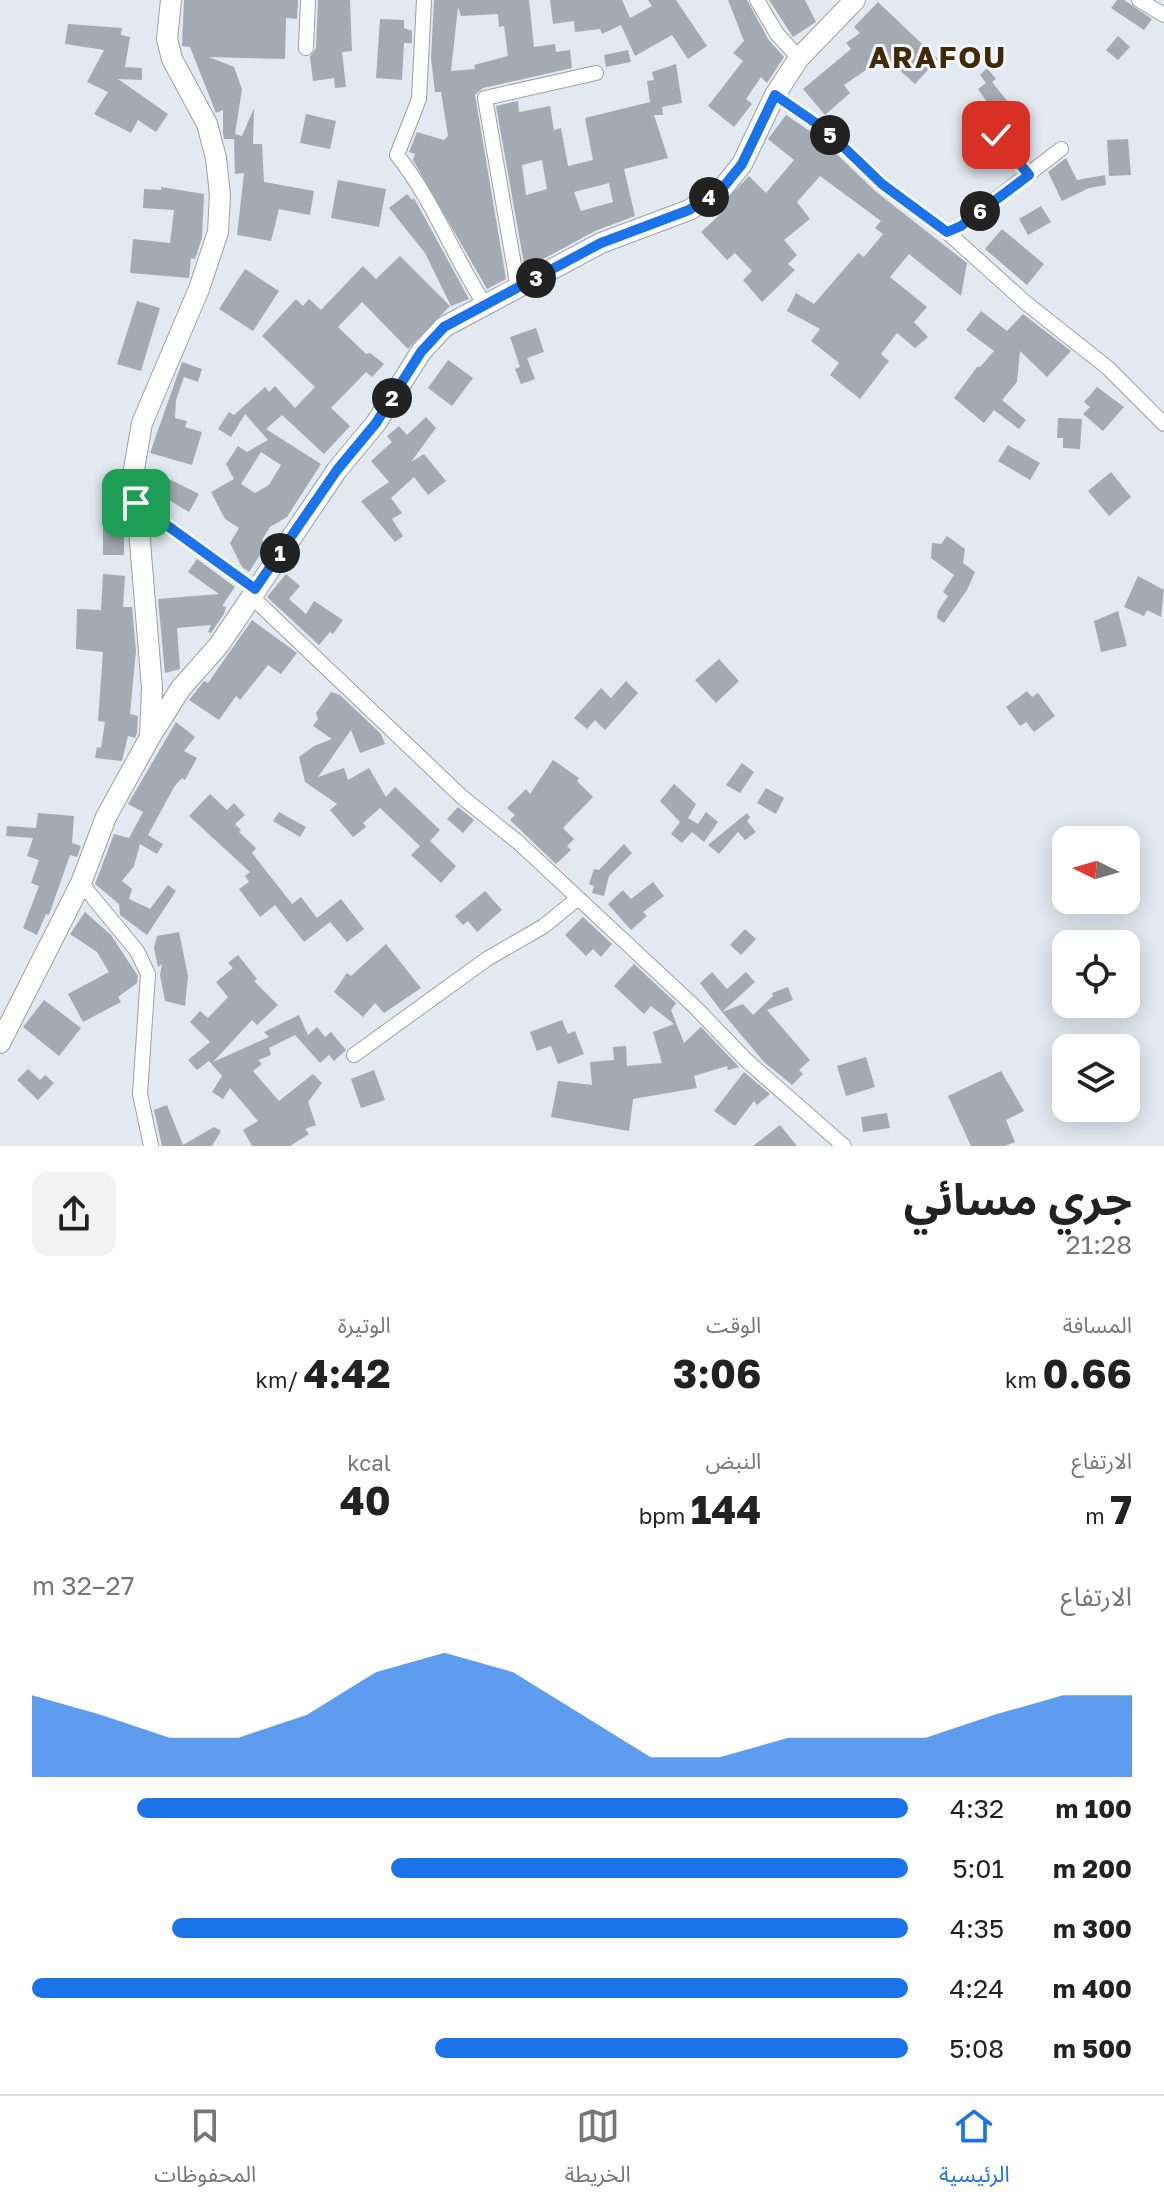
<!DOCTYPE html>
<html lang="ar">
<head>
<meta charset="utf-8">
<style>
	body { margin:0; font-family:"Golos Text","Noto Sans Arabic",sans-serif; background:#f2f2f2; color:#222; direction:rtl; height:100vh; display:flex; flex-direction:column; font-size:30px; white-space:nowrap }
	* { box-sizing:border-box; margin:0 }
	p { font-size:26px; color:#767676 }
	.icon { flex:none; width:44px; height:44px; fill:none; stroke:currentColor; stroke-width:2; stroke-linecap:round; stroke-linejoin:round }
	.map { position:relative; height:1146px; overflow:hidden; direction:ltr }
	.details { display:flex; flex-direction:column; background:#fff; flex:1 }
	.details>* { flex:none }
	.needle { width:52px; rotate:275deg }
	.controls { position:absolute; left:1052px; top:826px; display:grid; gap:16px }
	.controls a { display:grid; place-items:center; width:88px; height:88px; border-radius:16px; background:#fff; box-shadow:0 4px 20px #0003; font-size:40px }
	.pin { position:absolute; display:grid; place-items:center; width:68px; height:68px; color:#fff; margin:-34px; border-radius:16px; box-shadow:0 4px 12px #0006 }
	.km { position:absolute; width:40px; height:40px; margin:-20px; border-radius:50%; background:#222; color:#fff; font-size:22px; line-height:40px; text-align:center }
	.round { display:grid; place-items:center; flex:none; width:84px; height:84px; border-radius:16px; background:#f2f2f2 }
	.overview { display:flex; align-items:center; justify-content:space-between; height:136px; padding:0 32px }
	h1 { font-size:44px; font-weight:700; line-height:60px }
	.metrics { display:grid; grid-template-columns:repeat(3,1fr); gap:12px; height:136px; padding:8px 32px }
	.metrics div { display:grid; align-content:center }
	.metrics b { font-size:40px; font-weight:700 }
	.metrics small { font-size:22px; font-weight:400 }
	.metrics p { font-size:22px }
	.chart { height:224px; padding:16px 32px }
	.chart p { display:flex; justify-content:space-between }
	.chart svg { width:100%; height:144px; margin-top:8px; fill:#1a73e8; opacity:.7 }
	ul { padding:0 32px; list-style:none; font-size:26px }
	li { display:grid; grid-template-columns:128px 96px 1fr; align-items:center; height:60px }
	li i { height:20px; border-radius:10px; background:#1a73e8 }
	.dock { display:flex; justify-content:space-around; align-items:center; height:112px; border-top:2px solid #e0e0e0; background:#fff; font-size:22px; color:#767676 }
	.dock a { display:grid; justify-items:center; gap:4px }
	.dock .on { color:#1a73e8 }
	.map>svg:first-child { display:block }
	.building { fill:#a4aab1; fill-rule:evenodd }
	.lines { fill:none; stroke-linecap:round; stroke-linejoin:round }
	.street-casing { stroke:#9aa1a7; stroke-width:16 }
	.secondary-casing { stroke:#9aa1a7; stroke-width:22 }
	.street { stroke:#fff; stroke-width:14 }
	.secondary { stroke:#fff; stroke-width:20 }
	.route-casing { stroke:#fff; stroke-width:16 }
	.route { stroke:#1a73e8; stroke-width:10 }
	.labels { text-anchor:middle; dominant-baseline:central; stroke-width:6; stroke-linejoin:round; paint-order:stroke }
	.district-label { font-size:30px; font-weight:bold; letter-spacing:2px; fill:#432a07; stroke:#eff6fe }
</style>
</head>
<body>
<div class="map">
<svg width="1164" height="1146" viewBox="0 0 1164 1146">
	<rect width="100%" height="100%" fill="#e2e9f0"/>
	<!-- building -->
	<path class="building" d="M 184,0 L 298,0 L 297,19 L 286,18 L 285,59 L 209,57 L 234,67 L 242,89 L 235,134 L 242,136 L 254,108 L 253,144 L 262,144 L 264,182 L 314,191 L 310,215 L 279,209 L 271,241 L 237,235 L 244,173 L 235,174 L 234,139 L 224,139 L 223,133 L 223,110 L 216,113 L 190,47 L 182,46 Z
		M 318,0 L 350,0 L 352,51 L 342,52 L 346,87 L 335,88 L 334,78 L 313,81 L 310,57 L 316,48 Z
		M 434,0 L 529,0 L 534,47 L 555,44 L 556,52 L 570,50 L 572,68 L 483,88 L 475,95 L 506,279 L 487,289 L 413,160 L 415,154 L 409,152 L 417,132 L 444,140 L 448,136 L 441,92 L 435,92 L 431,58 ZM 458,7 L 461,16 L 498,14 L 499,27 L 504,26 L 508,56 L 474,65 L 475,69 L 451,71 Z
		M 550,0 L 622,0 L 630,18 L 652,6 L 648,0 L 676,0 L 707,46 L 688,59 L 672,35 L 635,56 L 621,25 L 602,34 L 600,29 L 575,32 L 574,21 L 553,24 Z
		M 728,0 L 747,0 L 768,39 L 784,57 L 767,83 L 761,77 L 746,99 L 752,104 L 734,127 L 708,106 L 743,61 L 733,53 L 744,41 Z
		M 769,0 L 805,0 L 816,22 L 793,37 Z
		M 1117,0 L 1124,0 L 1152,19 L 1144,30 L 1111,8 Z
		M 878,2 L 938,59 L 915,84 L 885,57 L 844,85 L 850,93 L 825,115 L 803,89 L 851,49 L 846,43 L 860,33 L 854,27 Z
		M 380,19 L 404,20 L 404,28 L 412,31 L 412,43 L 404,43 L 402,80 L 376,78 Z
		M 68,24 L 122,28 L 121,35 L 130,37 L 125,67 L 142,68 L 142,80 L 118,79 L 168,114 L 156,132 L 138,120 L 131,133 L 94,114 L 108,92 L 87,82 L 104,50 L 65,44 Z
		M 1118,36 L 1130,47 L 1118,60 L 1106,50 Z
		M 628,50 L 631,62 L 606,67 L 604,55 Z
		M 676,64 L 682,103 L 662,107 L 663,115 L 654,115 L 668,158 L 624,169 L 635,216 L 595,231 L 525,269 L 496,106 L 518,101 L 519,112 L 550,106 L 554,130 L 561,128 L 568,166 L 593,160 L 585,118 L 650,102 L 647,81 L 654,80 L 652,72 ZM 542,160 L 547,189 L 526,195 L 522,165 ZM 609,183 L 613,202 L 581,211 L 574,192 Z
		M 987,68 L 996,79 L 992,82 L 1012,107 L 999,119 L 978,89 L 986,83 L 980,75 Z
		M 306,114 L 336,121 L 330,149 L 300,143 Z
		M 786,115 L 820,138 L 875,191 L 967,263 L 961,296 L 909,254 L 890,277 L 927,307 L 914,322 L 928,337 L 915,348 L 897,333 L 881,354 L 889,361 L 860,399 L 830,375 L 839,363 L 811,341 L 820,329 L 787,311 L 796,293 L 814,304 L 858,253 L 864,257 L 883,234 L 875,228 L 881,221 L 820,176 L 797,202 L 810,219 L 784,240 L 797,255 L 788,264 L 795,270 L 762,302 L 743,280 L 752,271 L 735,253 L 727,260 L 701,232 L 725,210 L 720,206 L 749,176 L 766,193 L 794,160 L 768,139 Z
		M 1128,139 L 1131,175 L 1109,176 L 1107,140 Z
		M 1066,158 L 1077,180 L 1105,175 L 1106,185 L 1089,188 L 1062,201 L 1048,172 Z
		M 338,180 L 386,189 L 379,227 L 331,218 Z
		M 161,187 L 204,194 L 202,238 L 195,259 L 191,258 L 189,278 L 130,273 L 133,239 L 170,243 L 174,210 L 143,208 L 144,189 L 161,190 Z
		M 407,194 L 412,200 L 414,198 L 469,299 L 451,306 L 425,253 L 389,208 Z
		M 1041,206 L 1051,222 L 1028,235 L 1019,219 Z
		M 1002,229 L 1044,264 L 1027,285 L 985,249 Z
		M 400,256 L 450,306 L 408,349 L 362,302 L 338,327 L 366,354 L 370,353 L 384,364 L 372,377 L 366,372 L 331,408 L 350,426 L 324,454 L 282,415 L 266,429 L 321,464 L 287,517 L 270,527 L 262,540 L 266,546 L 249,572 L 242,567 L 230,543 L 239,528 L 225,519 L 211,492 L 234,479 L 226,464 L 238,446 L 247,452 L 268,440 L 245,414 L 231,437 L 218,429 L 229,412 L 234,415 L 265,387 L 269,392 L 275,386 L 295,408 L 315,387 L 262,336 L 296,299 L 303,306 L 309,299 L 321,310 L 363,266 L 376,279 ZM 261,452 L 281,465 L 269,485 L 255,493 L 241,484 Z
		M 245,269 L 279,291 L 253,331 L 219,309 Z
		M 137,301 L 160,308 L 141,371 L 117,364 Z
		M 981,311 L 1007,331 L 1023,314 L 1071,351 L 1047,377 L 1020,351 L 1017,382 L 1002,400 L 1026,420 L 1019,429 L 994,410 L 984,423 L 954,398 L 977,367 L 980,367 L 994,351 L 966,330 Z
		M 536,328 L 544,352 L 527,358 L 535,379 L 521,384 L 515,369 L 520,367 L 510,337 Z
		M 448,360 L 473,378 L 452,406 L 428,388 Z
		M 182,362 L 202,369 L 198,382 L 184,377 L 176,400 L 175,418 L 187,421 L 185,427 L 202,432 L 192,465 L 150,453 Z
		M 1097,387 L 1124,407 L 1103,431 L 1083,414 L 1090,407 L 1084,402 Z
		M 426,417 L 436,428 L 411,462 L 424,454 L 446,481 L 428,495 L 414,477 L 391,498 L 402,513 L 392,519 L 403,536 L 395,542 L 361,501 L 389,482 L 371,461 L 392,442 L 387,436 L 399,426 L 407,435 Z
		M 1058,418 L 1082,419 L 1080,449 L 1063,448 L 1063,438 L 1057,438 Z
		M 1008,445 L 1040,463 L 1030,480 L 998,461 Z
		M 155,472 L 199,494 L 189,512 L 169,500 L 167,505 L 149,497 L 148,486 Z
		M 1111,472 L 1131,497 L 1109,516 L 1088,491 Z
		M 118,502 L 124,502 L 124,555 L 103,555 L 103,525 L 118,525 Z
		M 947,536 L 965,549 L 963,563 L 975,572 L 967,590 L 944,623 L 937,618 L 938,611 L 948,596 L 943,592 L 954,575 L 931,558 L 932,543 L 941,544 Z
		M 197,559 L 235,587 L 222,606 L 226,607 L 224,614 L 211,633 L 208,632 L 211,625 L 177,628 L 180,669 L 165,673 L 158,599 L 219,594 L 188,572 Z
		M 103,574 L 125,576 L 123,607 L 132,607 L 136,651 L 130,714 L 138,716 L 137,733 L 135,738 L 128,736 L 122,761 L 95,758 L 97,747 L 101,748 L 105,722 L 98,721 L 103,652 L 76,649 L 77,609 L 101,610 Z
		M 286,574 L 300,586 L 289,599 L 306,614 L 314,601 L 343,620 L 333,634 L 330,632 L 319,645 L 267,597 Z
		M 1138,576 L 1164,590 L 1161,617 L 1147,610 L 1144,616 L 1124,607 Z
		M 1118,611 L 1127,646 L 1101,652 L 1094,621 Z
		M 252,620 L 297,653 L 281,674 L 268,665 L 240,700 L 236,696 L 219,720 L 189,700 L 204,681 L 208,683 Z
		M 719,659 L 739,681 L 716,703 L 695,680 Z
		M 626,681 L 638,693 L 605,730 L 595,720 L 587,729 L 574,718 L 601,688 L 611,698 Z
		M 1027,691 L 1032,697 L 1038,693 L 1055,716 L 1034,732 L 1026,722 L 1020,726 L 1006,707 Z
		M 331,692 L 340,695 L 381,734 L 385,744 L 360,753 L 351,730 L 318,777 L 344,768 L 348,780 L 369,768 L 386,797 L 395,787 L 440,830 L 430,841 L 456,866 L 441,883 L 411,855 L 420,846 L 380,808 L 363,823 L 366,827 L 353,837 L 330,810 L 337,804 L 305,782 L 299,757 L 314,746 L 332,739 L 313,726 L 318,719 L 316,713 Z
		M 176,722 L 195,737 L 184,751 L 197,758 L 185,780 L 182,778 L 174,787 L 148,835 L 163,844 L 157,854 L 140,844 L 134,866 L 122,881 L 132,889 L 129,899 L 150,909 L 168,885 L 176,891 L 147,935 L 120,915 L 119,904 L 95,884 L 114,834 L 129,838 L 143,812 L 128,804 Z
		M 553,760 L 579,778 L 577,781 L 593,797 L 563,828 L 574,839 L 567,846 L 571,850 L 556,864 L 510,820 L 515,815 L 507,808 L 526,789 L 530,794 Z
		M 742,763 L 754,772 L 740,793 L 726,785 Z
		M 674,784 L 696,804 L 688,818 L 698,824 L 706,812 L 718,822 L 704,842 L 692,832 L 682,843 L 671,834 L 680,822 L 660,801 Z
		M 766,788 L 784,798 L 776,814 L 757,803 Z
		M 210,794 L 227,810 L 234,803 L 245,815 L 235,824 L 241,830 L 239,832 L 256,848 L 252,853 L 292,904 L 301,897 L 317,918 L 341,899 L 364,929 L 347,942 L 330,922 L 304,942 L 275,905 L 260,917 L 239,889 L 249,882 L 245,876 L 250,872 L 189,816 Z
		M 458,807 L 474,820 L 463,833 L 447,819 Z
		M 279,812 L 306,827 L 300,837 L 273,821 Z
		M 38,813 L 74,816 L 72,843 L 81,846 L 77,857 L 70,855 L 49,915 L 46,914 L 37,935 L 23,928 L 39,886 L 31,883 L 39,860 L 27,856 L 33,838 L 6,836 L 7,826 L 36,828 Z
		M 747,813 L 750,817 L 747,821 L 756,832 L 745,840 L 738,832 L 719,854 L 708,845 Z
		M 624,844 L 632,853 L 609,876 L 604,896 L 592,893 L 594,886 L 589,884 L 594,869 L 599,870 Z
		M 653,882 L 664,896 L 643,912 L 647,916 L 631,930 L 608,904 L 623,890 L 631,899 Z
		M 485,891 L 502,910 L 477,932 L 468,921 L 463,925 L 455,916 Z
		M 85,912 L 111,935 L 138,976 L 137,983 L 118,997 L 121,1002 L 83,1022 L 68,994 L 109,972 L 97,952 L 70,934 Z
		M 583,917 L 612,944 L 601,957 L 593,949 L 586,956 L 565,935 Z
		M 745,929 L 756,939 L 741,955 L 730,945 Z
		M 179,932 L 188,976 L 185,1006 L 165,1001 L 160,975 L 162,964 L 158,967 L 154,948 L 157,936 Z
		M 386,944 L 421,988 L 384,1013 L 375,1003 L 363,1017 L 334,992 L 347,973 L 351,976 Z
		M 238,955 L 257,979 L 254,981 L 278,1005 L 257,1025 L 252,1020 L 213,1062 L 269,1037 L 264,1032 L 299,1015 L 308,1035 L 317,1027 L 325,1037 L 331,1032 L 346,1050 L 334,1061 L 329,1055 L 320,1063 L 295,1035 L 269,1048 L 271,1055 L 258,1060 L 262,1064 L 253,1071 L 279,1101 L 313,1074 L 322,1083 L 308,1102 L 316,1125 L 305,1129 L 309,1134 L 290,1146 L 252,1146 L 243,1130 L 258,1121 L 230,1088 L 223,1099 L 212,1092 L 222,1076 L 209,1061 L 197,1070 L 188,1060 L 210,1042 L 190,1022 L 200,1011 L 208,1018 L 228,997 L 216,982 L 233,968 L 228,963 Z
		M 634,964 L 676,1003 L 671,1010 L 684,1043 L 701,1027 L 739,1067 L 728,1070 L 727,1066 L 694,1076 L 697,1088 L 633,1099 L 629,1131 L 551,1117 L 558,1081 L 592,1085 L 590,1062 L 614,1060 L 613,1047 L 626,1046 L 627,1066 L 662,1063 L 653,1032 L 674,1024 L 651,1006 L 644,1014 L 614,986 Z
		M 712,972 L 727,989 L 746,972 L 755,982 L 722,1012 L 700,983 Z
		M 788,987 L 793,1000 L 767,1010 L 810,1060 L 799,1070 L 803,1074 L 792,1085 L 764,1062 L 722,1012 L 743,1004 L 753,1015 L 773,996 L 772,993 Z
		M 44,1000 L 81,1028 L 59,1056 L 23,1027 Z
		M 562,1020 L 568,1034 L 575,1031 L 584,1054 L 558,1064 L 551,1046 L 537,1051 L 530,1032 Z
		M 866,1057 L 875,1087 L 846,1096 L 837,1066 Z
		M 28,1069 L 40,1080 L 45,1075 L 54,1083 L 38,1100 L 17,1080 Z
		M 374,1070 L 385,1100 L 361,1108 L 351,1079 Z
		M 1001,1071 L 1024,1111 L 1006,1120 L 1015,1142 L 1005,1146 L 971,1146 L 948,1096 Z
		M 744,1072 L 770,1094 L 757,1105 L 754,1101 L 735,1126 L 714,1111 Z
		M 167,1105 L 183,1145 L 214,1127 L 221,1131 L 212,1146 L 162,1146 L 154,1110 Z
		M 887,1113 L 890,1128 L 863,1132 L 861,1117 Z
		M 780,1125 L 797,1146 L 753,1146 Z"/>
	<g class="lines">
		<defs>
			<path id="street" d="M 424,0 L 419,99 L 397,155 C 433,200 453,256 485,305
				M 757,0 L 777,34 L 799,58
				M 1139,0 L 1164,15
				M 306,48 L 308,0
				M 775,95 L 826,130 L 882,184 L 947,232 L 1026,303 L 1108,368 L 1164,424
				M 980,111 L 1029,175
				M 996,135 L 1020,113
				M 947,232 L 961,226 L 1061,149
				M 518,288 L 485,98 L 596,73
				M 136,503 L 255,589
				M 251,596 L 462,797 L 519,843 L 695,1007 L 746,1060 L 844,1146
				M 81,883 L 137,951 L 148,974 L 140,1094 L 151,1146
				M 354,1055 L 487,959 L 544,926 L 577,899"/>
			<path id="secondary" d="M 150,737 L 152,688 L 134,469 L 142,423 L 199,289 L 218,232 L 220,195 L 216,158 L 207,124 L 172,59 L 167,39 L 171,0
				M 0,1043 L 81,883 L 106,817 L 150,737 L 181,688 L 219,645 L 337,470 L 376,423 L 421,352 L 444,327 L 601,243 L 689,210 L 721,190 L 742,164 L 775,95 L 799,58 L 855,0"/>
		</defs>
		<!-- street casing -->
		<use href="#street" class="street-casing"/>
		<!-- secondary casing -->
		<use href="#secondary" class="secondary-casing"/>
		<!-- street -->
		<use href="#street" class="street"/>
		<!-- secondary -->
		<use href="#secondary" class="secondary"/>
	</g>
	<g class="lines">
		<defs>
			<path id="route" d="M 136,503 L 255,589 L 337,470 L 376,423 L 421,352 L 444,327 L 601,243 L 689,210 L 721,190 L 742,164 L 775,95 L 826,130 L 882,184 L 947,232 L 961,226 L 1029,175 L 996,135"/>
		</defs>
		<!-- route casing -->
		<use href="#route" class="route-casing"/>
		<!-- route -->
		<use href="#route" class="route"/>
	</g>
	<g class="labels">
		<!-- district labels -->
		<g class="district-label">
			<text x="938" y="57">ARAFOU</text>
		</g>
	</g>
</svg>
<div class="controls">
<a><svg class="needle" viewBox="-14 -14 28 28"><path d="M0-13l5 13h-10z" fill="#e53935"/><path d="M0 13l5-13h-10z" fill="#767676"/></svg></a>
<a><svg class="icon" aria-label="locate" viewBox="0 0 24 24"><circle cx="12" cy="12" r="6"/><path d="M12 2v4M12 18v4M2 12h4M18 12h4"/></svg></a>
<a><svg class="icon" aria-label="layers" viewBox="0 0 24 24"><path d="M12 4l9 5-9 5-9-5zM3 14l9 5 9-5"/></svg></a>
</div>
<div class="pin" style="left:136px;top:503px;background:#1e9e55"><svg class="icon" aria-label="arrive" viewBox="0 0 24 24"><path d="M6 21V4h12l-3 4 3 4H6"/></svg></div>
<div class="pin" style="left:996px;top:135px;background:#d93025"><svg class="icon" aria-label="check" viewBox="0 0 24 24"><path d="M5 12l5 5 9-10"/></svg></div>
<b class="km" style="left:280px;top:553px">1</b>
<b class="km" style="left:392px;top:398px">2</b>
<b class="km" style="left:536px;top:278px">3</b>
<b class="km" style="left:709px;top:197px">4</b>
<b class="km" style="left:830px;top:135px">5</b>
<b class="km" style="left:980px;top:211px">6</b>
</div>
<section class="details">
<div class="overview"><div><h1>جري مسائي</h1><p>21:28</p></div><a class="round"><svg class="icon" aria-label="share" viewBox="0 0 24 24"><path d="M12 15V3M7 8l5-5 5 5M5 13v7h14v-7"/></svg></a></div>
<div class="metrics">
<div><p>المسافة</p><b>0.66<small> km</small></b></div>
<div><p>الوقت</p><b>3:06</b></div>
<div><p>الوتيرة</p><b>4:42<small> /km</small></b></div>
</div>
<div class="metrics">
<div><p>الارتفاع</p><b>7<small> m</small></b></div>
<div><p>النبض</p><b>144<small> bpm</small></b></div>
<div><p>kcal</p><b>40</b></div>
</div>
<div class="chart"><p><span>الارتفاع</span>27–32 m</p>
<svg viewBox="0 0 160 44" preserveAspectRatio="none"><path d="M0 44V19L10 25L20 32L30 32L40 25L50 12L60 6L70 12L80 25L90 38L100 38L110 32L120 32L130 32L140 25L150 19L160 19V44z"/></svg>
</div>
<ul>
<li><b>100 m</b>4:32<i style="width:88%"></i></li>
<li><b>200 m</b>5:01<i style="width:59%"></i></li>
<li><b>300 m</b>4:35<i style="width:84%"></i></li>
<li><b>400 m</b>4:24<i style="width:100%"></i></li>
<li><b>500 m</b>5:08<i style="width:54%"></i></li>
</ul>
</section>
<nav class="dock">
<a class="on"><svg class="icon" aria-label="home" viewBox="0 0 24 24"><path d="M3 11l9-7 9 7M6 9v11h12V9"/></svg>الرئيسية</a>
<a><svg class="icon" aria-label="map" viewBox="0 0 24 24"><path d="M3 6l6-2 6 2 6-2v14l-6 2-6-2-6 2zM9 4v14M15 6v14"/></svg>الخريطة</a>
<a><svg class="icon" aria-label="saved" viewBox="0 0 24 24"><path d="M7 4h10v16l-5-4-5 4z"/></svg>المحفوظات</a>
</nav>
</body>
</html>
